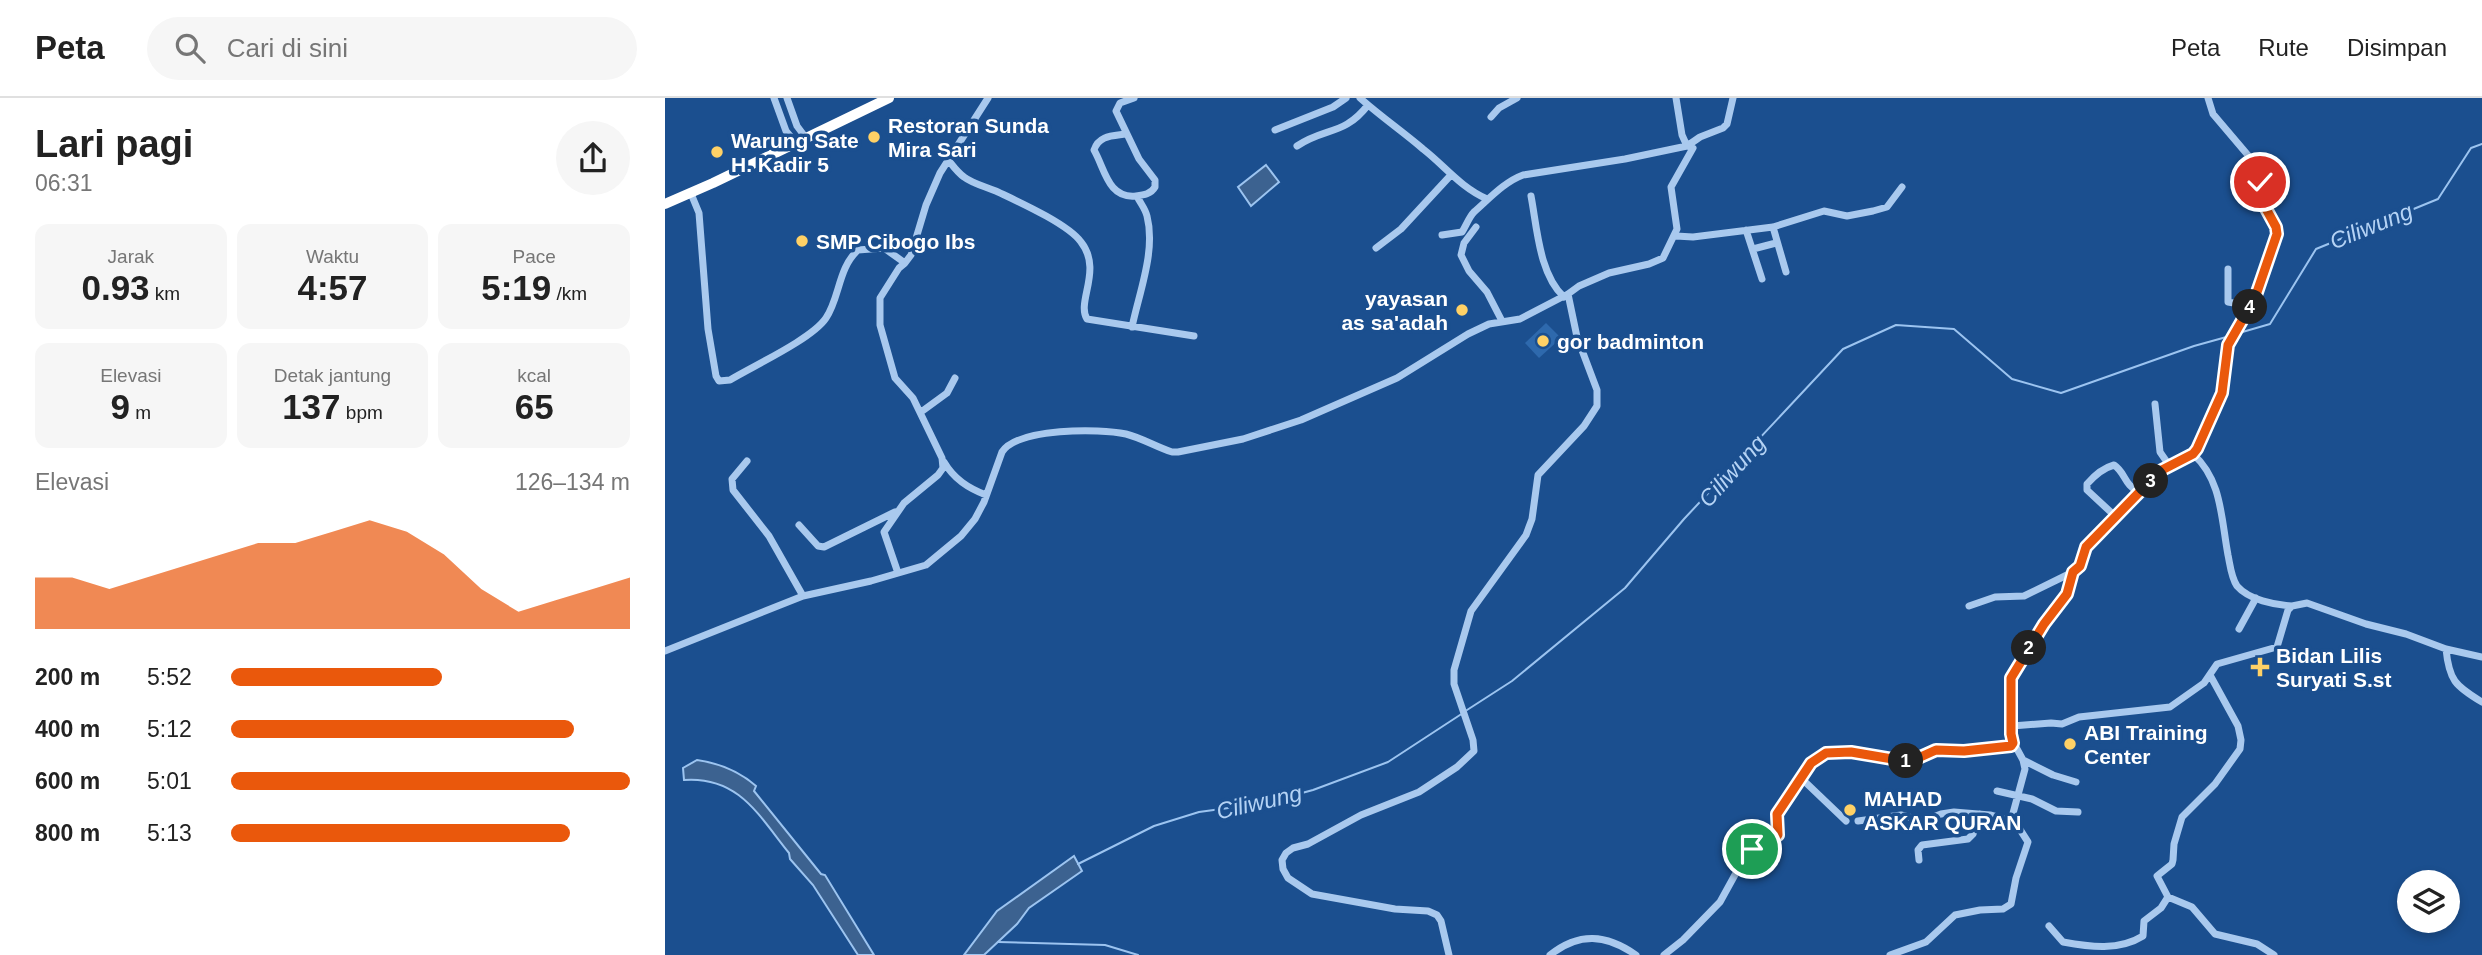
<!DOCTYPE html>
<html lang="id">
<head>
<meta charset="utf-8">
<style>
	body { margin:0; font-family:Helvetica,sans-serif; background:#f6f6f6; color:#222; height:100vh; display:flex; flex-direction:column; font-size:26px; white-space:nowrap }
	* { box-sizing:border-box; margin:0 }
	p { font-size:23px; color:#767676 }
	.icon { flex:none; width:38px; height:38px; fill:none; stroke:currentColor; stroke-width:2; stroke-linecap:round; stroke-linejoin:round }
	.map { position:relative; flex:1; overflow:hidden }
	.panel { display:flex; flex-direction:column; background:#fff; width:665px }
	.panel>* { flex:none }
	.tools { position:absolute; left:1732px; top:772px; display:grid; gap:14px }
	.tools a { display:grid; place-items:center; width:63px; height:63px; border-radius:50%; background:#fff; box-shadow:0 4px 10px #0003; font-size:35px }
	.pin { position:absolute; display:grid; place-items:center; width:60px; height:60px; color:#fff; margin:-30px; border:4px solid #fff; border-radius:50%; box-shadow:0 2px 7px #0007 }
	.km { position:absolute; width:35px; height:35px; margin:-18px; border-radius:50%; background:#222; color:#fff; font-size:19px; line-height:35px; text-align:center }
	.round { display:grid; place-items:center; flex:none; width:74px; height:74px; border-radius:37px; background:#f6f6f6 }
	.summary { display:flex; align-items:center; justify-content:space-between; height:119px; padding:0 35px }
	h1 { font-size:38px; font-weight:800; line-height:52px }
	.stats { display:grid; grid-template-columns:repeat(3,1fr); gap:10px; height:119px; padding:7px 35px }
	.stats div { display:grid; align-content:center; border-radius:14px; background:#f6f6f6; text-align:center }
	.stats b { font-size:35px; font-weight:800 }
	.stats small { font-size:19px; font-weight:400 }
	.stats p { font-size:19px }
	.chart { height:196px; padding:14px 35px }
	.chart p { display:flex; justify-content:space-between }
	.chart svg { width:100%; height:126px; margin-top:7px; fill:#ea580c; opacity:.7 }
	ul { padding:0 35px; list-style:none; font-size:23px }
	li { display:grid; grid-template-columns:112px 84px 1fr; align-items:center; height:52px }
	li i { height:18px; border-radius:9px; background:#ea580c }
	header { display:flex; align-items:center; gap:42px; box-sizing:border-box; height:98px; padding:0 35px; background:#fff; border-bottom:2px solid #e0e0e0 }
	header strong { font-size:33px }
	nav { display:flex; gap:38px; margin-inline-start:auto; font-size:24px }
	.search { width:490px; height:63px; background:#f6f6f6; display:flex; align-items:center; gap:18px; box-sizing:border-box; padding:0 24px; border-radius:38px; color:#767676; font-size:26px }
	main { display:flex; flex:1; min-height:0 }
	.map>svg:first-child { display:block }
	.green { fill:#2e69ad }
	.water { fill:#3c6290; stroke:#9cc4f0; stroke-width:2 }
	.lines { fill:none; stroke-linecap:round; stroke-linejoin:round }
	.stream { stroke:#9cc4f0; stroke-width:2 }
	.minor { stroke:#a9c9ee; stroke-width:7 }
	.highway { stroke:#fff; stroke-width:10 }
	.route-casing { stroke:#fff; stroke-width:14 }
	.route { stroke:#ea580c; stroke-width:9 }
	.poi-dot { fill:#ffd166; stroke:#1b4f8f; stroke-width:2.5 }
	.labels { text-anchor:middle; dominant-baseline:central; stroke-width:7; stroke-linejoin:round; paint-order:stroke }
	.poi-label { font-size:21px; font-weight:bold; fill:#fff; stroke:#1b4f8f; text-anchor:start }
	.water-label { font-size:23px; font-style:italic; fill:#b5d3f5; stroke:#1b4f8f }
</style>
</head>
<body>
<header>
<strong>Peta</strong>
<div class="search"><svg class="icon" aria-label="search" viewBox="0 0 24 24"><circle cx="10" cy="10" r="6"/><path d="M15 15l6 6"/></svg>Cari di sini</div>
<nav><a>Peta</a><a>Rute</a><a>Disimpan</a></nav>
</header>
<main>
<section class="panel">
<div class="summary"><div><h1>Lari pagi</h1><p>06:31</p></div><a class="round"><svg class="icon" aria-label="share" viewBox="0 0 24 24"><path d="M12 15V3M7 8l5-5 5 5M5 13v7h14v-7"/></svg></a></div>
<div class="stats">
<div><p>Jarak</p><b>0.93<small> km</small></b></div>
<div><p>Waktu</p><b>4:57</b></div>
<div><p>Pace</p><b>5:19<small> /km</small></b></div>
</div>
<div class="stats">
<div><p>Elevasi</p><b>9<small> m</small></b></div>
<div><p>Detak jantung</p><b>137<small> bpm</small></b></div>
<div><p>kcal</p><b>65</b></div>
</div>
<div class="chart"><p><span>Elevasi</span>126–134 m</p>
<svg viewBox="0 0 160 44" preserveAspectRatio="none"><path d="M0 44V26L10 26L20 30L30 26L40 22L50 18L60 14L70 14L80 10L90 6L100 10L110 18L120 30L130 38L140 34L150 30L160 26V44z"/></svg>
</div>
<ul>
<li><b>200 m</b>5:52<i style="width:53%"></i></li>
<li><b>400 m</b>5:12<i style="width:86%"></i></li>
<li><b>600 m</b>5:01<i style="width:100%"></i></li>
<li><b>800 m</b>5:13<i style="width:85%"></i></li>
</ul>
</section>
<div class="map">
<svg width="1817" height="857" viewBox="0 0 1817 857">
	<rect width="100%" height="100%" fill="#1b4f8f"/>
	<!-- green -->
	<path class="green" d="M 881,225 L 896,240 L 874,260 L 860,245 Z"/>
	<!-- water -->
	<path class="water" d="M 601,67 L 614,84 L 586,108 L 573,89 Z
		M 32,662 C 53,665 75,674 91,688 L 89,693 L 156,776 L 160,777 L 209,857 L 193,857 L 148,787 L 125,761 L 124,755 C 94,718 74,678 19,682 L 18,670 Z
		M 409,758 L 417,773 L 364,810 L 352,826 L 319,857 L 299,857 L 332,813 Z"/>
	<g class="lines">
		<!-- stream -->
		<path class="stream" d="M 1574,235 L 1605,226 L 1651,151 L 1773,101 L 1806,50 L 1817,46
			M 802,612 L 847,583 L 960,490 L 1019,421 L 1178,251 L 1231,227 L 1289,231 L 1347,281 L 1396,295 L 1529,248 L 1565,238
			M 413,766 L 489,728 L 534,714 L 600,705 L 648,692 L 723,664 L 798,615
			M 333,844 L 440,847 L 473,857"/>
		<!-- minor -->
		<path class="minor" d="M 109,0 L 121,33 L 131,45
			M 122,0 L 132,28 L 141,40
			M 695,0 C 715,18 737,33 758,51 C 780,68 795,89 822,101
			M 826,19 L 834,10 L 852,0
			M 610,32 L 668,9 L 681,0
			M 461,36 C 448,38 434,37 429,52 C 440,71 443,101 471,98 C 479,97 486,96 490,89 L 490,82 L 474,61 L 451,13 L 455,5 L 469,0
			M 632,48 C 660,29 679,38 703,7
			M 284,63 C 288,68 293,75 299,79 C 308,86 322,89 333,94 C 354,104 403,126 416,144 C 438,172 411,204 422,221 L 529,238
			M 28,94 L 27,98 L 34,115 L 43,231 L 51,278 L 54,283 L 65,282 C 88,268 147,241 161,220 C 175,199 173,170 193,152 L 219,150 L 240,165
			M 866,98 C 872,129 874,176 899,199
			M 811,129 L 799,145 L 796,157 L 804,173 L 822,194 L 837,223
			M 1108,129 L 1121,174
			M 1081,132 L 1097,181
			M 777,137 L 797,134 C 801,128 804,119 809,114 C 824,101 839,84 858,77 L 960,61 L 1022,48 L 1017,37 L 1011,0
			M 1011,138 L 1028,139 L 1108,129 L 1159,113 L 1182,118 L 1208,113 L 1222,109 L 1237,89
			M 711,150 L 736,131 L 785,78
			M 1088,151 L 1111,145
			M 1563,171 L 1563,204 L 1586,208
			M 467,229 C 474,195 491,153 482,118 C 480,110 475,105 472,98
			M 1490,306 L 1495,354 L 1504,367
			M 256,314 L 282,295 L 290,280
			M 1528,356 C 1557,382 1556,420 1563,457 C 1565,466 1566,479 1572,488 C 1584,502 1610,507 1627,508
			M 82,363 L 67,381 L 68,392 L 104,438 L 138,498
			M 279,364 C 289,381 303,390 321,397
			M 1450,418 L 1422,392 L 1422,386 C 1429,378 1438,370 1449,367 C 1461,375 1458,386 1475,395
			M 134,427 L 153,448 L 159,449 L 230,414
			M 233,475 L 219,434 L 239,405 L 273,377 L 278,370 L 277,360 L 248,300 L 230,280 L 215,227 L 215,200 L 234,170 L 240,165 L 246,157 L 261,107 L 275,75 L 323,0
			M 1304,508 L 1330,499 L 1359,498 L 1408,474
			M 1574,531 L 1591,500
			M 1781,551 C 1784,582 1790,588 1817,604
			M 0,553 L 138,498 L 206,483 L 261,467 L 296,438 L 310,421 L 319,404 L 337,354 C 353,330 434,330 461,336 C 477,340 491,349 507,354 L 513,354 L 578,341 L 636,322 L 732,280 L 803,236 L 824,226 L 855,221 L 903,196
			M 1545,577 L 1573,628 L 1576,642 L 1575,651 L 1550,686 L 1517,719 L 1509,746 L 1508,762 L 1507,766 L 1492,778 L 1503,799 L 1527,809 L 1550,836 L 1592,846 L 1609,857
			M 1347,628 L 1386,625 L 1397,626 L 1414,619 L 1505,609 L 1539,585 L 1552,566 L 1612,549 L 1623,512 L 1627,508 L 1642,505 L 1701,526 L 1741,536 L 1781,551 L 1817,559
			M 1358,662 L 1388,677 L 1411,684
			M 1136,680 L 1181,723
			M 1332,693 L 1367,701 L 1391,713 L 1413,714
			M 1193,723 L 1236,717 L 1258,723 L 1276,716 L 1289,714 L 1325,717 L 1347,723
			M 1254,762 L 1253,752 L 1257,747 L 1303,741 L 1308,736 L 1315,716
			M 1384,828 L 1398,844 C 1425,849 1454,853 1478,838 L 1479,823 L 1496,810 L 1503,799
			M 784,857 L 776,823 L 772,817 L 763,813 L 730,811 L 647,796 L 623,780 L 618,771 L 617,762 L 621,755 L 628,750 L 643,746 L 696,717 L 754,694 L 792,669 L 809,653 L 808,642 L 789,586 L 789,572 L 806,513 L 861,437 L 867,421 L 873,377 L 919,328 L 932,308 L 932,292 L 912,239 L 903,196 L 914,188 L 944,175 L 984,166 L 998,160 L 1012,131 L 1006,89 L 1028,50 L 1022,48 L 1035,39 L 1058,30 L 1062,26 L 1068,0
			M 885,857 C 914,834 941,836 971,857
			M 999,857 L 1018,842 L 1055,804 L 1082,755 L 1113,737 L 1112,716 L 1146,665 L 1161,655 L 1186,655 L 1239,663 L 1255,660 L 1271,652 L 1299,653 L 1346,648 L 1348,645
			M 1225,857 L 1261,844 L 1290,817 L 1315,812 L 1338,811 L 1346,806 L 1351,780 L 1363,744 L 1347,719 L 1360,671 L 1358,662 L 1346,640 L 1346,580 L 1379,526 L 1402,496 L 1408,474 L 1415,468 L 1424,445 L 1495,373 L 1509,364 L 1528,356 L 1557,295 L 1563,246 L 1590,200 L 1598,181 L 1612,133 L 1599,107 L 1593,69 L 1548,16 L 1543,0"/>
		<!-- highway -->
		<path class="highway" d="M 0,106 L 48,85 L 224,0"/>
	</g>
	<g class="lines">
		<defs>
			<path id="route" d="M 1087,751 L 1113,737 L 1112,716 L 1146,665 L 1161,655 L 1186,654 L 1239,663 L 1251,661 L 1271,652 L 1299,653 L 1346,648 L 1348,645 L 1346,636 L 1346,580 L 1379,526 L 1402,496 L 1408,474 L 1415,468 L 1421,449 L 1495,373 L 1528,356 L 1532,351 L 1557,295 L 1563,247 L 1590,200 L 1612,136 L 1611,129 L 1599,107 L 1595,84"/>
		</defs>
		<!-- route casing -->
		<use href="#route" class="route-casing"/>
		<!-- route -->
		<use href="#route" class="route"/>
	</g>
	<!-- markers -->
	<g class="poi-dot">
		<circle cx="209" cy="39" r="7"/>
		<circle cx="52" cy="54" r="7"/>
		<circle cx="137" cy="143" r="7"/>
		<circle cx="797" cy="212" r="7"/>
		<circle cx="878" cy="243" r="7"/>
		<path d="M1591.5 558.5h7v7h7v7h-7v7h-7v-7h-7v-7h7z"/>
		<circle cx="1405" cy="646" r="7"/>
		<circle cx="1185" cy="712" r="7"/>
	</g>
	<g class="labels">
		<!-- poi labels -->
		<g class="poi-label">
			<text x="223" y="27">Restoran Sunda<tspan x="223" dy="24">Mira Sari</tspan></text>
			<text x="66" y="42">Warung Sate<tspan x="66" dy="24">H. Kadir 5</tspan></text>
			<text x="151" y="143">SMP Cibogo Ibs</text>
			<text x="783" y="200" text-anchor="end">yayasan<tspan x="783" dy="24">as sa'adah</tspan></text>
			<text x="892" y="243">gor badminton</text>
			<text x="1611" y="557">Bidan Lilis<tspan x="1611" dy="24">Suryati S.st</tspan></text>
			<text x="1419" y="634">ABI Training<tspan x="1419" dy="24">Center</tspan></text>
			<text x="1199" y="700">MAHAD<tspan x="1199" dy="24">ASKAR QURAN</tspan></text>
		</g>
		<!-- water labels -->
		<g class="water-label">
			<text transform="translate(1706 128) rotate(-22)">Ciliwung</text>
			<text transform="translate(1067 373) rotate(-48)">Ciliwung</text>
			<text transform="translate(594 704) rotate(-13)">Ciliwung</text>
		</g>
	</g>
</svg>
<div class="tools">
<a><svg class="icon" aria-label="layers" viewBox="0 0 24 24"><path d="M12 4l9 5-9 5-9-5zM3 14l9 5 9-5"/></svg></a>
</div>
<div class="pin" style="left:1087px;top:751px;background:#1e9e55"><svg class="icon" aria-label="arrive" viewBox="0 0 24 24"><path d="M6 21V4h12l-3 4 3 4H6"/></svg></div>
<div class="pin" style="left:1595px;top:84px;background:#d93025"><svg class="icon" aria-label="check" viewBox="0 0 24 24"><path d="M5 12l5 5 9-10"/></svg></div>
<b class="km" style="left:1241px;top:663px">1</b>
<b class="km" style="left:1364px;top:550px">2</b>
<b class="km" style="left:1486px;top:383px">3</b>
<b class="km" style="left:1585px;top:209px">4</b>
</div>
</main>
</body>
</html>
